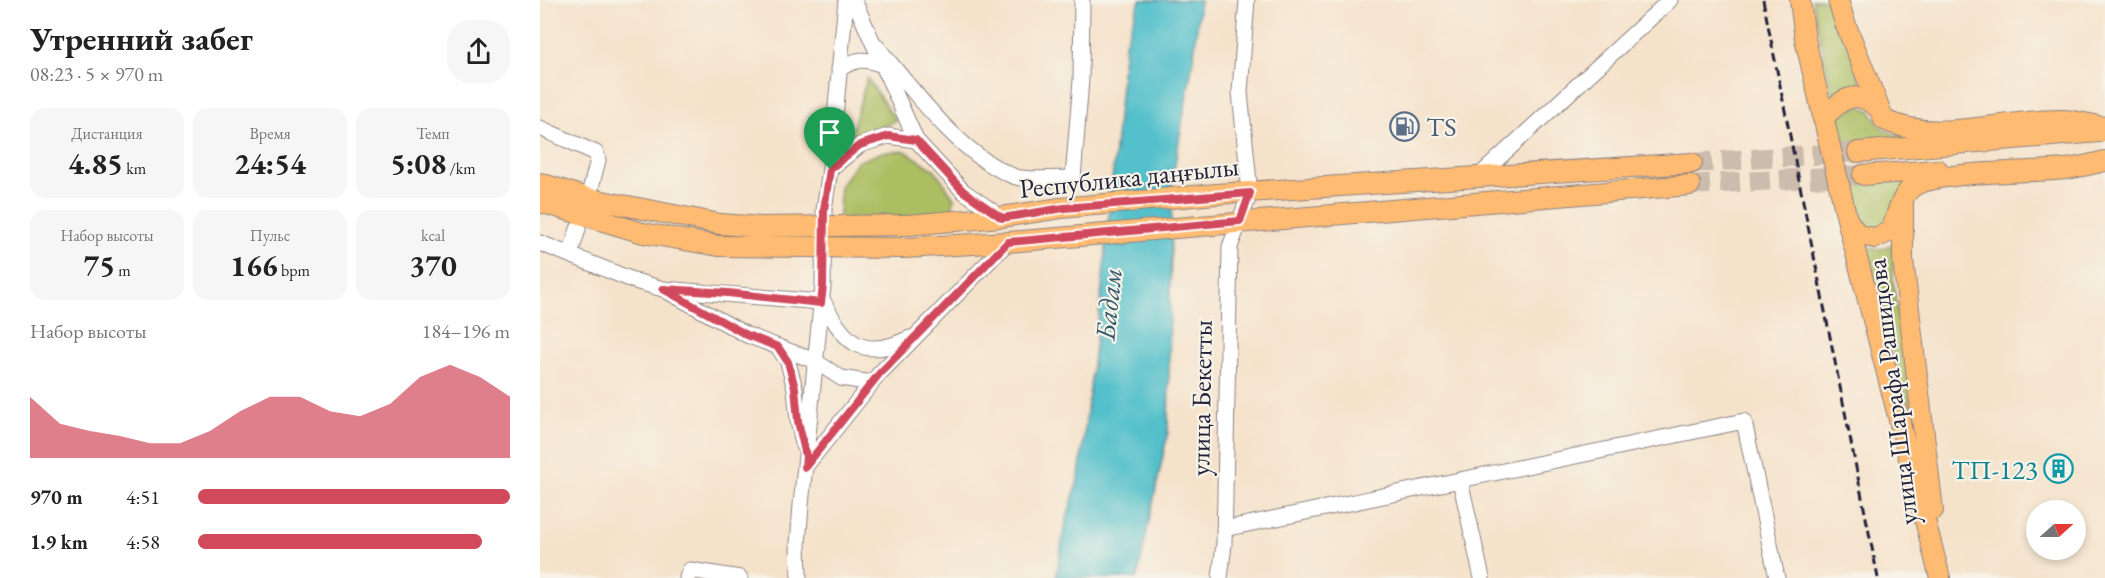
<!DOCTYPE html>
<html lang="ru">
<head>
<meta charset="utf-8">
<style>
	body { margin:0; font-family:"EB Garamond",serif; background:#f6f6f6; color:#222; height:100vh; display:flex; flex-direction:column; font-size:22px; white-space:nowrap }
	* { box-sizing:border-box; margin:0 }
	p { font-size:20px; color:#767676 }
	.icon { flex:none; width:33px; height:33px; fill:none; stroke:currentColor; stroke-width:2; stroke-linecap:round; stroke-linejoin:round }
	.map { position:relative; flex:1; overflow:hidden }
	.sheet { display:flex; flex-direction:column; background:#fff; width:540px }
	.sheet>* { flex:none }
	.needle { width:39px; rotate:69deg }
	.buttons { position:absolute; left:1486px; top:500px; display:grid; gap:12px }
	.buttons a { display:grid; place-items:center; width:60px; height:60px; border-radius:50%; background:#fff; box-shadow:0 3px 9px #0003; font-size:30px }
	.pin { position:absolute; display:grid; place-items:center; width:51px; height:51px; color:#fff; margin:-62px -26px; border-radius:50% 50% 50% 0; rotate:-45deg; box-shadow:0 0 6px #0007 }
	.pin .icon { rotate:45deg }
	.round { display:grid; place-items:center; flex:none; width:63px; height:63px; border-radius:24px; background:#f6f6f6 }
	.overview { display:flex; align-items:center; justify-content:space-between; height:102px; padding:0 30px }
	h1 { font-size:33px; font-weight:700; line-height:45px }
	.stats { display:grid; grid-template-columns:repeat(3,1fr); gap:9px; height:102px; padding:6px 30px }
	.stats div { display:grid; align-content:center; border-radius:15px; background:#f6f6f6; text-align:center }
	.stats b { font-size:30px; font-weight:700 }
	.stats small { font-size:16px; font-weight:400 }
	.stats p { font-size:16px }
	.chart { height:168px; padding:12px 30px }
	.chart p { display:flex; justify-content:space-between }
	.chart svg { width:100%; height:108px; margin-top:6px; fill:#d1495b; opacity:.7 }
	ul { padding:0 30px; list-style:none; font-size:20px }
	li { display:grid; grid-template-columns:96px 72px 1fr; align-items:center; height:45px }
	li i { height:15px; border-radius:8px; background:#d1495b }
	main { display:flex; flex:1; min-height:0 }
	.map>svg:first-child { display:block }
	.green { fill:#acbe62; stroke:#67704e; stroke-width:1.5 }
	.water { fill:#53c0cb; stroke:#3a7183; stroke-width:1.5 }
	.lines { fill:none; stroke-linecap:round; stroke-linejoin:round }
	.major-tunnel { stroke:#cbbcad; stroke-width:20; stroke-dasharray:20 10; stroke-linecap:butt }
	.minor-casing { stroke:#8c8282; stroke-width:17 }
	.major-casing { stroke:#8c8282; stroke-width:22 }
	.minor { stroke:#fff; stroke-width:15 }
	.major { stroke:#ffbb71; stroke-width:20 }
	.rail { stroke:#22223b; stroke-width:3; stroke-dasharray:9 4.5; stroke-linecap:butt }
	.major-bridge-casing { stroke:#8c8282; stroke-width:22; stroke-linecap:butt }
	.major-bridge { stroke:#ffbb71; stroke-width:20 }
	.route-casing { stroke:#fff; stroke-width:12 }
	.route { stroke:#d1495b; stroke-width:8 }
	.labels { text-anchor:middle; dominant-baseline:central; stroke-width:4.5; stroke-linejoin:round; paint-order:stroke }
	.service-label { font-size:27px; fill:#4e5e75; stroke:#f7f3e8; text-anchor:start }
	.street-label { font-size:27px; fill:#22223b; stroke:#f7f3e8 }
	.culture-label { font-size:27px; fill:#0d838f; stroke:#f7f3e8; text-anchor:end }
	.water-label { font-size:28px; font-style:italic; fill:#33596d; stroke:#f7f3e8 }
</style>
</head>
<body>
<main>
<section class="sheet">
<div class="overview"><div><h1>Утренний забег</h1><p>08:23 · 5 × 970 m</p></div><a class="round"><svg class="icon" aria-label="share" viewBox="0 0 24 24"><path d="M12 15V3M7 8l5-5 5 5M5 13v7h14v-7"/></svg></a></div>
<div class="stats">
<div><p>Дистанция</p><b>4.85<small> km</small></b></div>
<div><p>Время</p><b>24:54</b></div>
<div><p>Темп</p><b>5:08<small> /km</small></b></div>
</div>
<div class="stats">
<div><p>Набор высоты</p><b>75<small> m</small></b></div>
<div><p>Пульс</p><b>166<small> bpm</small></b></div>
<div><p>kcal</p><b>370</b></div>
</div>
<div class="chart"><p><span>Набор высоты</span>184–196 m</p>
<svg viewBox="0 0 160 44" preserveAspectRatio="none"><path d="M0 44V19L10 30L20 33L30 35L40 38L50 38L60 33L70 25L80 19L90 19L100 25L110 27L120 22L130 11L140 6L150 11L160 19V44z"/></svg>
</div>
<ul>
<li><b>970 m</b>4:51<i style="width:100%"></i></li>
<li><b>1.9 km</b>4:58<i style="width:91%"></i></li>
</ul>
</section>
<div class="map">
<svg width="1565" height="578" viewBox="0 0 1565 578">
	<rect width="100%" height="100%" fill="#f7f3e8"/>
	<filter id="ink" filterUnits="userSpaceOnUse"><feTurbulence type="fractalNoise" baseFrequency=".0167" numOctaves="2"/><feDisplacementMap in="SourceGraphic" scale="12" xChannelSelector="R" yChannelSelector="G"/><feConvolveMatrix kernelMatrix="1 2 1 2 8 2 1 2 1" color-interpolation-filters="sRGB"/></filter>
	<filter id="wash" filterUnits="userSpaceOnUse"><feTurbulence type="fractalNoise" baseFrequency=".008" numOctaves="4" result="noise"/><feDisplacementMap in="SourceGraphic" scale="24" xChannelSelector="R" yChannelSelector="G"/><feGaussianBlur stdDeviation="1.35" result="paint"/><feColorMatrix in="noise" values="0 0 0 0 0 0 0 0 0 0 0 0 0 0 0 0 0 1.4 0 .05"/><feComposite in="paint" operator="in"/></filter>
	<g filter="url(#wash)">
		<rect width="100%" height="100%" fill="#f5e2ca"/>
		<!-- green -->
		<path class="green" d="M 1272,0 L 1294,0 L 1322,86 L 1307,87 L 1292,94 Z
			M 327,78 L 356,121 L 309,141 Z
			M 1319,106 L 1330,110 C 1340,131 1346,132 1369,138 L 1302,143 L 1297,123 L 1301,115 Z
			M 365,151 L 395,170 L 414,198 L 412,211 L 402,218 L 299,219 L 300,186 L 317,162 L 343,152 Z
			M 1389,172 L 1346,224 L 1334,229 L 1322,225 L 1315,211 L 1309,179 Z
			M 1353,244 L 1353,281 L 1377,446 L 1324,247 L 1340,249 Z"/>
		<!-- water -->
		<path class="water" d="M 600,0 L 660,0 L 654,55 L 632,181 L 628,432 L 597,578 L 516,578 L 524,530 L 539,476 L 561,298 L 585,43 Z"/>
	</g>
	<g filter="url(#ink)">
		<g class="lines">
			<!-- major-tunnel -->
			<path class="major-tunnel" d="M 1152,163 L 1318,152
				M 1150,185 L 1323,175"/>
			<defs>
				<path id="minor" d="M 314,0 L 376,140 L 423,191 L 461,217
					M 333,42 C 370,86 418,154 473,176 C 484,181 519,178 533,178 L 541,80 L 542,0
					M 299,69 C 317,58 324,58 343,65
					M 0,128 L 56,153 L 58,160 L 51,187
					M 290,169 L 320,145 L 348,136 L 376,140
					M 937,178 L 1130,0
					M 0,243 L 95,281 L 123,289
					M 30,255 L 38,229
					M 281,297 C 303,340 319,363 370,338
					M 281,302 L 123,289 L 207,335 L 275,361 L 301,378 L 332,383
					M 238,347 L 248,362 L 255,389 L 258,421 L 263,444
					M 265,467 L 339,374 L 468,242
					M 920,480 L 942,578
					M 684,529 L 1204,421 L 1237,578
					M 147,578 L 150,570 L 200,578
					M 259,578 L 258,544 L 261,505 L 283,286 L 284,210 L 290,169 L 306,0
					M 680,578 L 684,544 L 690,247 L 710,193 L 700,92 L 707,0"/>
				<path id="major" d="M 1260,0 L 1265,39 L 1307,219 L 1400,578
					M 1298,0 L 1305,23 L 1344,120 C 1398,145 1467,118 1524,120 C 1537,121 1552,125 1565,127
					M 1283,119 C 1300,99 1317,87 1339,109
					M 1318,152 L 1559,132
					M 1323,175 L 1398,170
					M 0,183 L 47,198 L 180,224
					M 1363,200 L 1363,260 L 1393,510
					M 0,202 L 103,233 L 179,246
					M 1308,221 L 1318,235 L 1335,238 L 1351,231 C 1356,218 1360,199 1370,189 C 1388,170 1494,173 1524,169 C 1538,168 1552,164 1565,161
					M 367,225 L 461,217 L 521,208 L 676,194 L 1152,163
					M 364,248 L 468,242 L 1150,185"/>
			</defs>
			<!-- minor casing -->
			<use href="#minor" class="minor-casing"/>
			<!-- major casing -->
			<use href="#major" class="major-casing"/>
			<!-- minor -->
			<use href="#minor" class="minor"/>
			<!-- major -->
			<use href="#major" class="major"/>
			<!-- rail -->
			<path class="rail" d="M 1223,0 L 1338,578"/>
			<defs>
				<path id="major-bridge" d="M 180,224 L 222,227 L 367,225
					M 179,246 L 364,248"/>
			</defs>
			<!-- major-bridge casing -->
			<use href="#major-bridge" class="major-bridge-casing"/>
			<!-- major-bridge -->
			<use href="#major-bridge" class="major-bridge"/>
		</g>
	</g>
	<g class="lines" filter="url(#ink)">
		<defs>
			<path id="route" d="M 348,136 L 376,140 L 423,191 L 462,218 L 524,208 L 710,193 L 700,221 L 468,242 L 339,374 L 265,467 L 266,456 L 258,421 L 255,388 L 248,362 L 238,347 L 207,335 L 123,289 L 188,293 L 281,303 L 283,286 L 284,210 L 290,169 L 320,145 Z"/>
		</defs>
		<!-- route casing -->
		<use href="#route" class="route-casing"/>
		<!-- route -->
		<use href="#route" class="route"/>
	</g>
	<!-- icons -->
	<defs>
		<symbol id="fuel-ring" viewBox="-11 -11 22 22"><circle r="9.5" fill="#f7f3e8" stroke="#5c6f8a" stroke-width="1.5"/><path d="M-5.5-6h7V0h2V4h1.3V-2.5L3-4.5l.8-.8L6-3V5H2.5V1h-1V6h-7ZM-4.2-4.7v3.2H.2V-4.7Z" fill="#5c6f8a"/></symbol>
		<symbol id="building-ring" viewBox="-11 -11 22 22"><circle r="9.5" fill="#f7f3e8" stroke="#0f9aa8" stroke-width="1.5"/><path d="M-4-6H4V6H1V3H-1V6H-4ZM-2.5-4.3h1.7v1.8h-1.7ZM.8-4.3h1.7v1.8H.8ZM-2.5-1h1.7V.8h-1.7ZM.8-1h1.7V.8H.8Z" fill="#0f9aa8"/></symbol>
	</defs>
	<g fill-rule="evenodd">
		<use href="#fuel-ring" x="848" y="110" width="33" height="33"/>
		<use href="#building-ring" x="1502" y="452" width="33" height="33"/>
	</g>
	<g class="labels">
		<!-- service labels -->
		<g class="service-label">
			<text x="886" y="126">TS</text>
		</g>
		<!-- street labels -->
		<g class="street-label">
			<text transform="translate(589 177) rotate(-6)">Республика даңғылы</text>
			<text transform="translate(1352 392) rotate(-97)">улица Шарафа Рашидова</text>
			<text transform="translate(661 398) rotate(-89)">улица Бекетты</text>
		</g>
		<!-- culture labels -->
		<g class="culture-label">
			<text x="1498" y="469">ТП-123</text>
		</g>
		<!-- water labels -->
		<g class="water-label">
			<text transform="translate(568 304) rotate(-84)">Бадам</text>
		</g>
	</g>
</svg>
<div class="buttons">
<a><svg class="needle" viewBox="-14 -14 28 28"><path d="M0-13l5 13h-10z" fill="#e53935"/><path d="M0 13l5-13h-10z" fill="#767676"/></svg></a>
</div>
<div class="pin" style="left:290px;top:169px;background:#1e9e55"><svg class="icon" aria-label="arrive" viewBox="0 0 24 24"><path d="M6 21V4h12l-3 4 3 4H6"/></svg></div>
</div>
</main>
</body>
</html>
